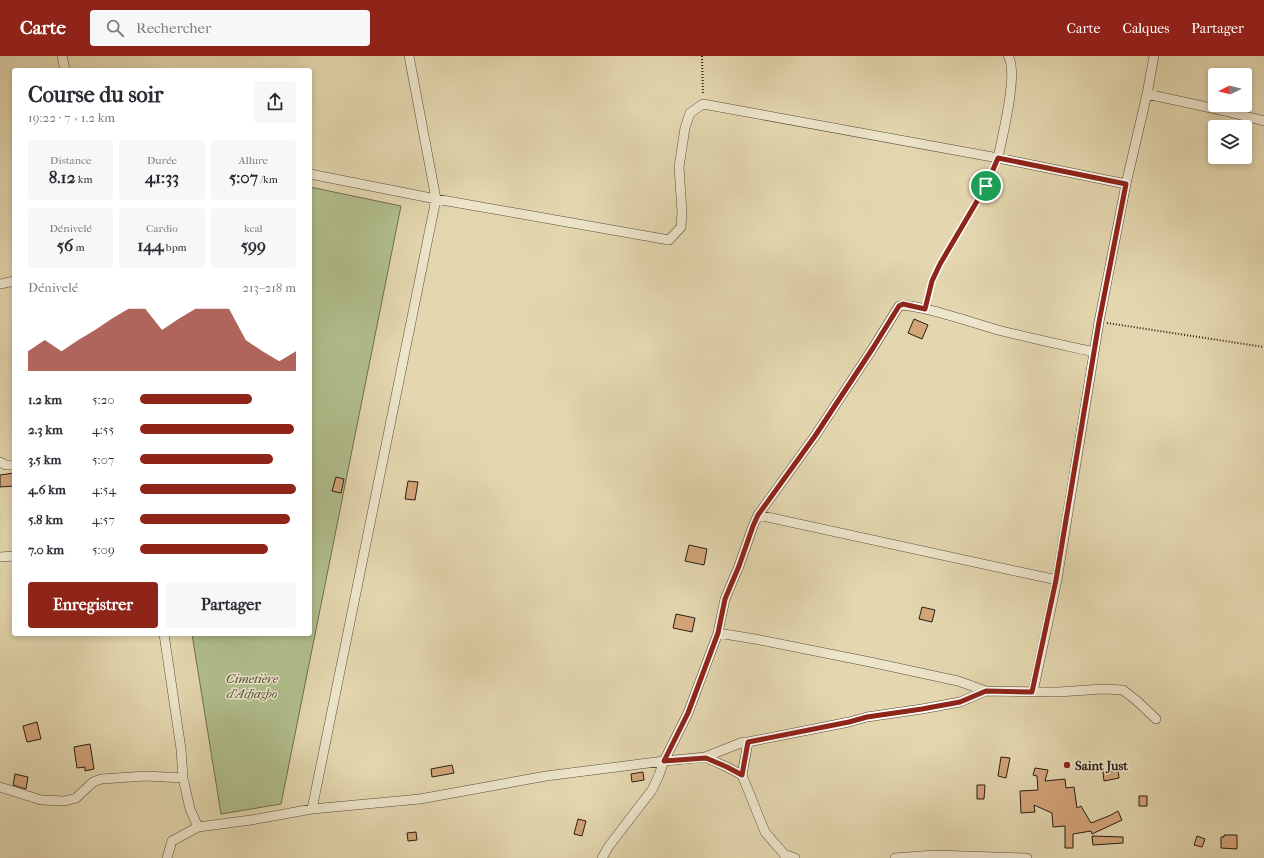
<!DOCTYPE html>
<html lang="fr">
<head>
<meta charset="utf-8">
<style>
	body { margin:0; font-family:"IM FELL French Canon",serif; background:#f7f7f7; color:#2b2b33; height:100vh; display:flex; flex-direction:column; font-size:15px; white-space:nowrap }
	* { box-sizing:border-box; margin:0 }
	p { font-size:13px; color:#7c7c81 }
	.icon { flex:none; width:22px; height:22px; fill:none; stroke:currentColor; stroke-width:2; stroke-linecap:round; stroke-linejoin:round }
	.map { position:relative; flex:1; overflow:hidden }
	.side { position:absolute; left:12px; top:12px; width:300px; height:568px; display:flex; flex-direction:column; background:#fff; border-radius:4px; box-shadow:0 2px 6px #0003 }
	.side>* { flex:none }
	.needle { width:26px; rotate:264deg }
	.controls { position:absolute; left:1208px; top:12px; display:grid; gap:8px }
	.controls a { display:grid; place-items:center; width:44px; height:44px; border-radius:4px; background:#fff; box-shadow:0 2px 6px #0003; font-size:20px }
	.pin { position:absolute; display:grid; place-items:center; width:34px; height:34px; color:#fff; margin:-17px; border:2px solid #fff; border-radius:50%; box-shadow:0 1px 4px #0007 }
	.round { display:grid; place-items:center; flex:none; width:42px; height:42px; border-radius:4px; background:#f7f7f7 }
	.head { display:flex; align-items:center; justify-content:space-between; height:68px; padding:0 16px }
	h1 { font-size:22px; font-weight:800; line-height:30px }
	.stats { display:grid; grid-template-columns:repeat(3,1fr); gap:6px; height:68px; padding:4px 16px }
	.stats div { display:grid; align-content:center; border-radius:4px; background:#f7f7f7; text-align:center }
	.stats b { font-size:17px; font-weight:800 }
	.stats small { font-size:11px; font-weight:400 }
	.stats p { font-size:11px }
	.chart { height:112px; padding:8px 16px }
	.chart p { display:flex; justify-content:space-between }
	.chart svg { width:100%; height:72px; margin-top:4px; fill:#8f2418; opacity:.7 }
	.cta { display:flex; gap:8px; margin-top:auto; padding:8px 16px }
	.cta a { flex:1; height:46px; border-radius:4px; background:#8f2418; color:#fff; font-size:16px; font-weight:800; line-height:46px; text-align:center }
	.cta a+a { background:#f7f7f7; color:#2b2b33 }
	ul { padding:0 16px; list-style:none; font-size:13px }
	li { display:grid; grid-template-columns:64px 48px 1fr; align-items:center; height:30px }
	li i { height:10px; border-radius:5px; background:#8f2418 }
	header { display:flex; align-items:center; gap:24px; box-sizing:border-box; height:56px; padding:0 20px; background:#8f2418; color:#fff }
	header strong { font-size:19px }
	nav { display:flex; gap:22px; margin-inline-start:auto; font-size:14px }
	.search { width:280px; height:36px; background:#f7f7f7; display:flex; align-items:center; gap:10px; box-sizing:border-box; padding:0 14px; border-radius:4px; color:#7c7c81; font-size:15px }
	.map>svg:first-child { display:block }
	.green { fill:#b1bf8d; stroke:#6e6e50 }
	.building { fill:#d3a579; stroke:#2a1d14 }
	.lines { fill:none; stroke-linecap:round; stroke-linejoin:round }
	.street-casing { stroke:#584c3b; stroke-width:10 }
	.path { stroke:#2a1d14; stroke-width:2; stroke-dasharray:1 2; stroke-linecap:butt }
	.street { stroke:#ede5cb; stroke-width:9 }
	.route-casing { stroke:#fff; stroke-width:8 }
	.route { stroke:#8f2418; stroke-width:5 }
	.poi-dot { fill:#8f2418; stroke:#ede5cb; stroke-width:1.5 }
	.labels { text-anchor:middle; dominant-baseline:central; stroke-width:3; stroke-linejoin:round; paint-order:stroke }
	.park-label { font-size:13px; font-style:italic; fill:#524e38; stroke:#ede5cb }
	.poi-label { font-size:13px; font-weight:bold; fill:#2a1d14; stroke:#ede5cb; text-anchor:start }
</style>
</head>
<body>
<header>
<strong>Carte</strong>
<div class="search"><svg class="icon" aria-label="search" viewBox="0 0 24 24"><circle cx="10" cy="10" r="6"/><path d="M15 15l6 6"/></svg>Rechercher</div>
<nav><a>Carte</a><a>Calques</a><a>Partager</a></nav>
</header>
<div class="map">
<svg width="1264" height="802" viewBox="0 0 1264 802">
	<rect width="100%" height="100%" fill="#e4d7af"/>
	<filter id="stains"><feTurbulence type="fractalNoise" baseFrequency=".005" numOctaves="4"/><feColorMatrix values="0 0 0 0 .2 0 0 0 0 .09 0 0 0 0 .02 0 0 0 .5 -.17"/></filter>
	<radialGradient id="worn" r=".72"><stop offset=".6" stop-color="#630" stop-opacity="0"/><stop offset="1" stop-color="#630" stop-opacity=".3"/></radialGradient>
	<!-- green -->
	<path class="green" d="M 310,131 L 401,150 L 281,748 L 221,758 L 192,578 L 310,578 Z"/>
	<!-- building -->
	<path class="building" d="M 914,263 L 928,269 L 922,283 L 908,277 Z
		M 14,417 L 14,430 L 0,431 L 0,419 Z
		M 336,421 L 344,423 L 341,437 L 332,435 Z
		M 408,425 L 418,426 L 415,444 L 405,443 Z
		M 689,489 L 707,493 L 704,509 L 685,505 Z
		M 922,551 L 935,554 L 932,566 L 919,563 Z
		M 676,558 L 695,562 L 692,576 L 673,572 Z
		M 37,666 L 41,683 L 27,686 L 23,670 Z
		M 90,688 L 94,713 L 85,715 L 85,711 L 77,712 L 74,691 Z
		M 1001,701 L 1010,702 L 1006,722 L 998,720 Z
		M 452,709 L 454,717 L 432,721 L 431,713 Z
		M 1035,712 L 1048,714 L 1045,725 L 1065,723 L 1066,732 L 1074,731 L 1077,752 L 1081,750 L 1091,767 L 1111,759 L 1118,755 L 1122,764 L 1092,778 L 1091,775 L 1073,778 L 1073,792 L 1065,792 L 1065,770 L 1053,771 L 1052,757 L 1034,749 L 1035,756 L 1021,757 L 1020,735 L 1038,734 L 1037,720 L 1033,719 Z
		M 1118,714 L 1119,722 L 1104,725 L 1103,716 Z
		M 643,716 L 644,724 L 632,726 L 631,718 Z
		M 15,718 L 28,721 L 26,733 L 13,729 Z
		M 977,729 L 985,729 L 984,743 L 977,743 Z
		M 1139,740 L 1147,740 L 1147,750 L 1139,750 Z
		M 578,763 L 586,765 L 582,780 L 574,778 Z
		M 416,776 L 417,784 L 408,785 L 407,777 Z
		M 1224,779 L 1237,779 L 1237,793 L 1221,792 L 1221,781 L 1224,781 Z
		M 1092,780 L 1123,781 L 1123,787 L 1093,789 Z
		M 1197,780 L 1205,783 L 1202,791 L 1194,789 Z"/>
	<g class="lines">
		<defs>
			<path id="street" d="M 62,0 L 65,14
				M 1147,38 L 1225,55 L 1264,65
				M 998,102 C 1002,81 1019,16 1008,0
				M 310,118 L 436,143 L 669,184 L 681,171 L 682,156 L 679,111 L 685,72 L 690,57 L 703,48 L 998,102 L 1126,128
				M 0,228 L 14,225
				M 0,406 L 6,409 L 14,409
				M 758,459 L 1057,524
				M 0,501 L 14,500
				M 718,577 L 755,583 L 870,606 L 958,625 L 986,635 L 1058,636 L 1103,633 L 1123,634 L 1137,645 L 1156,663
				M 164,578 L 181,693 L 183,722 L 190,753 L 198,771
				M 1033,636 L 1057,524 L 1099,266 L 1126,128 L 1147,38 L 1154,0
				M 748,686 L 742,719 L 765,776 L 784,798 L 785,802
				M 705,701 L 727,711 L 742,719
				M 0,731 L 41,744 L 65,745 L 76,742 L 93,726 L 101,723 L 146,720 L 183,722
				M 312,753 L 436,143 L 409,0
				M 784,798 L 795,802
				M 167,802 L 172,785 L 198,771 L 251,764 L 312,753 L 420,743 L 546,720 L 664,705 L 705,701 L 743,686 L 748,686 L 849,666 L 867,661 L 922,653 L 960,646 L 986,635
				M 602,802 L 609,790 L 652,734 L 659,719 L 664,705 L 688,657 L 718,577 L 725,543 L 739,510 L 753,470 L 758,459 L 815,380 L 873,292 L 899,250 C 914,246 979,269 998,274 C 1029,282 1062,289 1094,296
				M 895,802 L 934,799 L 1027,802"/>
		</defs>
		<!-- street casing -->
		<use href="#street" class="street-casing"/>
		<!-- path -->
		<path class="path" d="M 702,0 L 703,39
			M 927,245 L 932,225 L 940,207 L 986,130 L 994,110
			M 1107,267 L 1264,291"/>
		<!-- street -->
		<use href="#street" class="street"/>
	</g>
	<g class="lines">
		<defs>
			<path id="route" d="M 998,102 L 1126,128 L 1099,266 L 1056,524 L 1032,636 L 986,635 L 960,646 L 922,653 L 867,661 L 849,666 L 748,686 L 742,719 L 727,711 L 706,702 L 664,705 L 688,657 L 718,577 L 725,543 L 739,510 L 753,470 L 758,459 L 815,380 L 873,292 L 899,250 L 903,248 L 925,253 L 932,225 L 940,208 L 986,130 Z"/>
		</defs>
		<!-- route casing -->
		<use href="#route" class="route-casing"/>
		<!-- route -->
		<use href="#route" class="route"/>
	</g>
	<!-- markers -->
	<circle class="poi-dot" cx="1067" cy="709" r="4"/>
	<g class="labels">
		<!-- park labels -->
		<g class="park-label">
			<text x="252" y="622">Cimetière<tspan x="252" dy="15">d'Adjagbo</tspan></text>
		</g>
		<!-- poi labels -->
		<g class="poi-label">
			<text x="1075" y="709">Saint Just</text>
		</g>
	</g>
	<rect width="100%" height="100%" filter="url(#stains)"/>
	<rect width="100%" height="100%" fill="url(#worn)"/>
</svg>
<div class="controls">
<a><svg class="needle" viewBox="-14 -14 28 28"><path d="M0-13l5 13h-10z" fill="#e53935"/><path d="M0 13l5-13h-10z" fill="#7c7c81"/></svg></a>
<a><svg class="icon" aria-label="layers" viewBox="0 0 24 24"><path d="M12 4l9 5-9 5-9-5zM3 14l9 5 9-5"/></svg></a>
</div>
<div class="pin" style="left:986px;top:130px;background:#1e9e55"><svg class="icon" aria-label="arrive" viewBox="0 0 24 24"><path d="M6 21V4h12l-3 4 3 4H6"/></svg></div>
<section class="side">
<div class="head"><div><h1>Course du soir</h1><p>19:22 · 7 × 1.2 km</p></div><a class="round"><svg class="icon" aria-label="share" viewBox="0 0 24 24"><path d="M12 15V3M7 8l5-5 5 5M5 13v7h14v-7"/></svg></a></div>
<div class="stats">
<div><p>Distance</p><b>8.12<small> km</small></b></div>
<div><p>Durée</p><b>41:33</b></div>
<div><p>Allure</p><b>5:07<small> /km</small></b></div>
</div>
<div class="stats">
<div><p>Dénivelé</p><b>56<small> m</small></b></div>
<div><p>Cardio</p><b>144<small> bpm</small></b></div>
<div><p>kcal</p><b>599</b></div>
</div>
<div class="chart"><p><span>Dénivelé</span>213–218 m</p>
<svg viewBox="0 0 160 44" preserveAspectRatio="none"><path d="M0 44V32L10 25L20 32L30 25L40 19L50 12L60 6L70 6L80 19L90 12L100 6L110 6L120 6L130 25L140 32L150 38L160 32V44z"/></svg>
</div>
<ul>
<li><b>1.2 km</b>5:20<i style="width:72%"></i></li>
<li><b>2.3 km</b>4:55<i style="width:99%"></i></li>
<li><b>3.5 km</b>5:07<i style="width:85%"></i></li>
<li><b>4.6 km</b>4:54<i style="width:100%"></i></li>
<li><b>5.8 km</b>4:57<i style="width:96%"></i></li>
<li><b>7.0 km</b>5:09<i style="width:82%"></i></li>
</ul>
<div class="cta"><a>Enregistrer</a><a>Partager</a></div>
</section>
</div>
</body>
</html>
